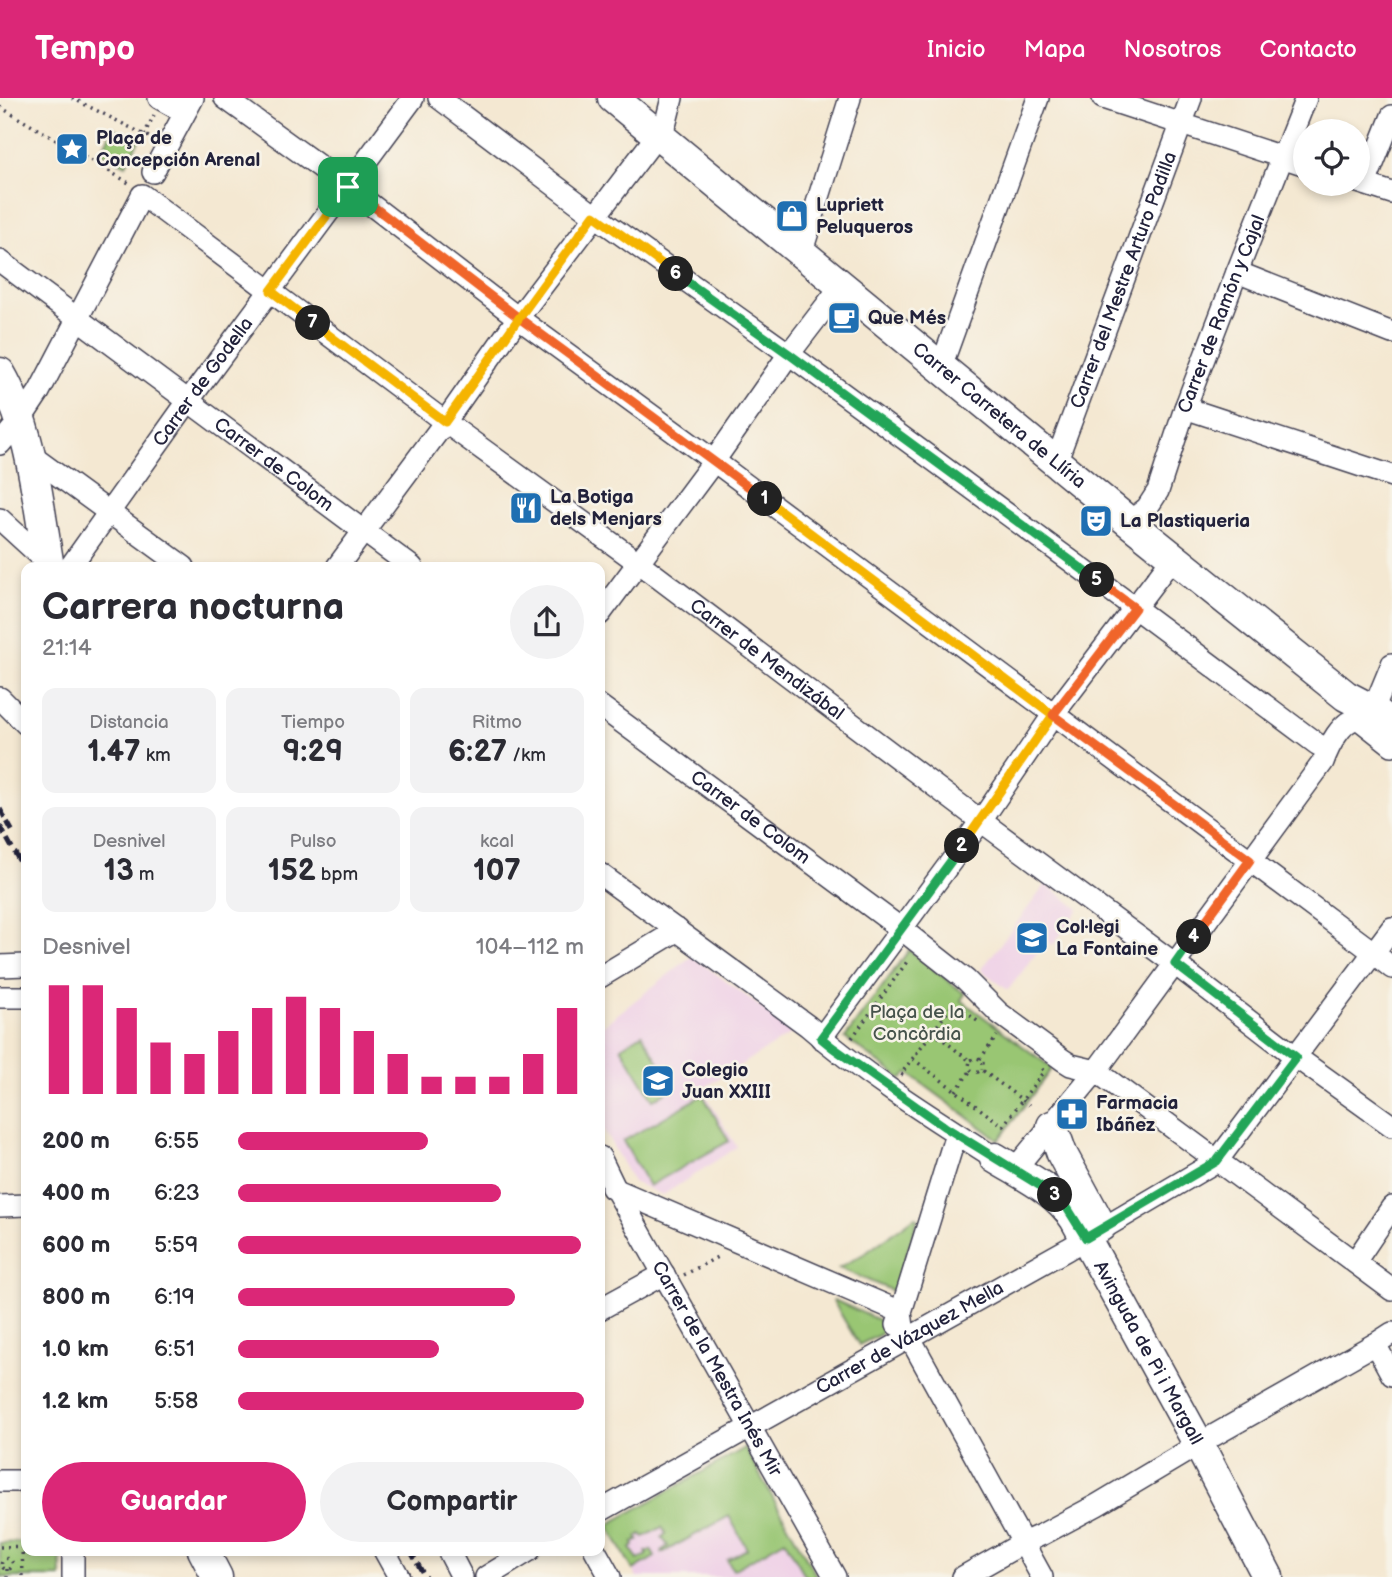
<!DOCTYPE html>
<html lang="es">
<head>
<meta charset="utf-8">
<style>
	body { margin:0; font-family:"Balsamiq Sans",sans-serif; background:#f2f2f3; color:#2b2b33; height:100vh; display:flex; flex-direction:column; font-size:26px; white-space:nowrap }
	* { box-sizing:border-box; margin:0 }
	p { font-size:23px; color:#7c7c81 }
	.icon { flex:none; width:38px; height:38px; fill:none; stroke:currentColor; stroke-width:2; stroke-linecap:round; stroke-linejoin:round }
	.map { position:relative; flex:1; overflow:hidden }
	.details { position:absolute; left:21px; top:464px; width:584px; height:994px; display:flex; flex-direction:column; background:#fff; border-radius:14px; box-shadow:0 4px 10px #0003 }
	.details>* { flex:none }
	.tools { position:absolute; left:1293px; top:21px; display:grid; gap:14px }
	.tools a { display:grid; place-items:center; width:77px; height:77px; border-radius:50%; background:#fff; box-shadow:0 4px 10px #0003; font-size:35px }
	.pin { position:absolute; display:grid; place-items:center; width:60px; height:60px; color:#fff; margin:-30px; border-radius:14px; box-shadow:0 4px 10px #0006 }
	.km { position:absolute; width:35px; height:35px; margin:-18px; border-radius:50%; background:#222; color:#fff; font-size:19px; line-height:35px; text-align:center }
	.round { display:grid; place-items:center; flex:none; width:74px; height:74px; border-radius:37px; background:#f2f2f3 }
	.head { display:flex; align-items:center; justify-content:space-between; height:119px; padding:0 21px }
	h1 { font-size:38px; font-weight:600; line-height:52px }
	.metrics { display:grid; grid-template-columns:repeat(3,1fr); gap:10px; height:119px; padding:7px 21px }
	.metrics div { display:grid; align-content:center; border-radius:14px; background:#f2f2f3; text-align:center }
	.metrics b { font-size:30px; font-weight:600 }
	.metrics small { font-size:19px; font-weight:400 }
	.metrics p { font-size:19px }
	.chart { height:196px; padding:14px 21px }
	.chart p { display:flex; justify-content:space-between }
	.chart svg { width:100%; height:126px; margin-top:7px; stroke:#db2777; stroke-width:6 }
	.cta { display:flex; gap:14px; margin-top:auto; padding:14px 21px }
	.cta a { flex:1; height:80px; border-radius:42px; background:#db2777; color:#fff; font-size:28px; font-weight:600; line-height:80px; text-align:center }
	.cta a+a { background:#f2f2f3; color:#2b2b33 }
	ul { padding:0 21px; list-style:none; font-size:23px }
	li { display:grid; grid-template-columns:112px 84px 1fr; align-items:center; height:52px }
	li i { height:18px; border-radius:9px; background:#db2777 }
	header { display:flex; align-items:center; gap:42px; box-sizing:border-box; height:98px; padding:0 35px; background:#db2777; color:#fff }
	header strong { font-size:33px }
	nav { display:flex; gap:38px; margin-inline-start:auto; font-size:24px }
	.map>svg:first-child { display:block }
	.built { fill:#efd0e7 }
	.green { fill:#99c673; stroke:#5e7457; stroke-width:2 }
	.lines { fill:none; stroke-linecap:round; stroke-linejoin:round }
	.street-casing { stroke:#424052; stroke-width:24 }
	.secondary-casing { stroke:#424052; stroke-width:33 }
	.path { stroke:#424052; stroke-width:3.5; stroke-dasharray:2 5; stroke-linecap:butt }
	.street { stroke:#fff; stroke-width:21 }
	.secondary { stroke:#fff; stroke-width:30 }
	.rail { stroke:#22223b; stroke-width:5; stroke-dasharray:10 5; stroke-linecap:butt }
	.split-1-casing { stroke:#fff; stroke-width:14 }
	.split-2-casing { stroke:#fff; stroke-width:14 }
	.split-3-casing { stroke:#fff; stroke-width:14 }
	.split-4-casing { stroke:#fff; stroke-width:14 }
	.split-5-casing { stroke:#fff; stroke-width:14 }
	.split-6-casing { stroke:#fff; stroke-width:14 }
	.split-7-casing { stroke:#fff; stroke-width:14 }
	.split-8-casing { stroke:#fff; stroke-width:14 }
	.split-1 { stroke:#f0652b; stroke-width:9 }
	.split-2 { stroke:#f5b400; stroke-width:9 }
	.split-3 { stroke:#22a559; stroke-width:9 }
	.split-4 { stroke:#22a559; stroke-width:9 }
	.split-5 { stroke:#f0652b; stroke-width:9 }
	.split-6 { stroke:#22a559; stroke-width:9 }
	.split-7 { stroke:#f5b400; stroke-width:9 }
	.split-8 { stroke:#f5b400; stroke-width:9 }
	.labels { text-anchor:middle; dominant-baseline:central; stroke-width:5; stroke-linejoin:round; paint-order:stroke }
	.poi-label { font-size:19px; font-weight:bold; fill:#22223b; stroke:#f7f3e8; text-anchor:start }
	.street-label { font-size:19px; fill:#22223b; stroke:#f7f3e8 }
	.park-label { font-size:19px; fill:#46534c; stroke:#f7f3e8 }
</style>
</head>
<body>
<header>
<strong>Tempo</strong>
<nav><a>Inicio</a><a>Mapa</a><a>Nosotros</a><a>Contacto</a></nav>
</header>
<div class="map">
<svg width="1392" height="1479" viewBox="0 0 1392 1479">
	<rect width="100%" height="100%" fill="#f7f3e8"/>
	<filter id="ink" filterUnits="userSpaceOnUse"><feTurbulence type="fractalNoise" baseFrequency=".0143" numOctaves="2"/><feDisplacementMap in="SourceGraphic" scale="14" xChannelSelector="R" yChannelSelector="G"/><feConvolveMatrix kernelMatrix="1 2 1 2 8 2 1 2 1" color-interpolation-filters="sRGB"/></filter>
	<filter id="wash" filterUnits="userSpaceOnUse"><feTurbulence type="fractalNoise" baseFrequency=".00686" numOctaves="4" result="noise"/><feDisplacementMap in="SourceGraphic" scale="28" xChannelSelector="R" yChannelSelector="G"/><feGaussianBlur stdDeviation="1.57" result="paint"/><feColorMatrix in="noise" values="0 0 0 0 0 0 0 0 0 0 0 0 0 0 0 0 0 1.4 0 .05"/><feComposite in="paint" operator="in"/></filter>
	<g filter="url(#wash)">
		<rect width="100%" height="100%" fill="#f4e8d2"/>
		<!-- built -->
		<path class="built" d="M 1046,786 L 1079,811 L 1053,847 L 1046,843 L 1008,892 L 981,872 Z
			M 692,858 L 794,934 L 702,991 L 737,1049 L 663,1097 L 633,1084 L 600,1025 L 600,930 Z
			M 745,1350 L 817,1479 L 637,1479 L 608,1427 Z"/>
		<!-- green -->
		<path class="green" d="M 113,30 L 139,42 L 126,67 L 101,54 Z
			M 909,852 L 965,896 L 961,902 L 1052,970 L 999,1042 L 908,975 L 902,981 L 845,940 Z
			M 642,936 L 674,989 L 653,1002 L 621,949 Z
			M 703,997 L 729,1043 L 649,1088 L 623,1043 Z
			M 915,1119 L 918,1120 L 895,1194 L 839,1170 L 867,1154 Z
			M 834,1202 L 883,1224 L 881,1236 L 859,1247 L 833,1203 Z
			M 745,1350 L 817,1479 L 806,1479 L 785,1442 L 733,1472 L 727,1462 L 747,1451 L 729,1418 L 662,1455 L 661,1453 L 668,1448 L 662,1439 L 666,1436 L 662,1429 L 644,1439 L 641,1436 L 637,1439 L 639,1442 L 633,1445 L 634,1448 L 631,1450 L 638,1462 L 647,1457 L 646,1454 L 651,1452 L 655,1459 L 633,1472 L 608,1427 Z
			M 26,1444 L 26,1452 L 60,1453 L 61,1479 L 0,1479 L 0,1445 Z"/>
	</g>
	<g filter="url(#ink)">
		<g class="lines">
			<defs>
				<g id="street">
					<path d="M 159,0 L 175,9 L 180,0"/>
					<path d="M 225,0 L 348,89 L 518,220 L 714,363 L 1365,848 L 1392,870"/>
					<path d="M 439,0 L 594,117 L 789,256 L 1135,510 L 1317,646 L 1323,649 L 1329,648"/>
					<path d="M 1103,0 L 1306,67"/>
					<path d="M 153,74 L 193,0"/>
					<path d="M 1358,84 L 1392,95"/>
					<path d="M 1365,86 L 1392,18"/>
					<path d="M 802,153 L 850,0"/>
					<path id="s1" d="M 0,163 L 412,469"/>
					<path d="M 1237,174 L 1392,235"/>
					<path d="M 941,269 L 1038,0"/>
					<path d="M 1185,310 L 1392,378"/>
					<path id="s2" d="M 0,346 L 21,321 L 39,294 L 142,97 L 445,324 L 639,465 L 981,723 L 1175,866 L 1296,959 L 1392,1028"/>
					<path d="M 29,356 L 184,469"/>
					<path id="s3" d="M 1056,364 L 1191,0"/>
					<path d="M 0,421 L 48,465"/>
					<path id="s4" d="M 1129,424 L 1147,410 L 1158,393 L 1185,310 L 1237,174 L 1306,0"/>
					<path id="s5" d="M 70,469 L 189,302 L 413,0"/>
					<path d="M 337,469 L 445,324 L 518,220 L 658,36 L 666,24 L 672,0"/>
					<path d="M 600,516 L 714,363 L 789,256 L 842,187"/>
					<path d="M 0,600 L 26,626"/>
					<path id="s6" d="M 600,608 L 900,830 L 966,882 L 999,915 L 1063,962 L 1071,967 L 1096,973 L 1392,1192"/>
					<path d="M 1373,612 L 1392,566"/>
					<path d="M 600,776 L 808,928 C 865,978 931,1019 995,1060"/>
					<path d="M 0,868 L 26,867"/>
					<path d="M 600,879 L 678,832"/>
					<path d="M 0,899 L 26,899"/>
					<path d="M 821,940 L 981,723 L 1053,617 L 1174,458"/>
					<path d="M 956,1036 L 901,1214 L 903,1229 L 910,1240 L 1042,1479"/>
					<path id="s7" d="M 600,1059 L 616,1092 L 835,1479"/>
					<path d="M 1014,1072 L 1096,973 L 1323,664 C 1328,650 1342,620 1359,621 L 1392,647"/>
					<path d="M 612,1090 L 901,1214 L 897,1227"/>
					<path d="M 0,1108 L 26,1107"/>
					<path d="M 1355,1164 L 1392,1109"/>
					<path d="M 600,1211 L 664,1176"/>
					<path d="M 1375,1246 L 1392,1277"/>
					<path d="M 0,1383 L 26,1383"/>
					<path id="s8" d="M 600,1413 L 1068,1151 L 1217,1063 L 1392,830"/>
					<path d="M 73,1452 L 73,1479"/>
					<path d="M 384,1452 L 399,1479"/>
					<path d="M 448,1452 L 462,1479"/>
					<path d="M 595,1452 L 610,1479"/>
					<path d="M 486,1479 L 530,1452"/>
					<path d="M 963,1479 L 1023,1445 L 1043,1436 L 1097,1407 L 1211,1339 L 1375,1246 L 1392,1235"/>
				</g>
				<g id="secondary">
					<path id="s9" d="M 613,0 L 1129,424 L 1346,598 L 1373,612 L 1392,626"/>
					<path d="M 0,275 C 32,330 38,406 49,469"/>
					<path d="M 1052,1028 L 1062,1056 L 1101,1128"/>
					<path id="s10" d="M 995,1060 C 1024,1078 1055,1091 1075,1121 L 1199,1347 L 1268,1479"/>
					<path d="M 203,1452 L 217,1479"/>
				</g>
			</defs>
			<!-- street casing -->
			<use href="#street" class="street-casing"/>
			<!-- secondary casing -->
			<use href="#secondary" class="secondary-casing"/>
			<!-- path -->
			<path class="path" d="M 72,0 L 151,40
				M 0,9 L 129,85
				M 144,37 L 154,17
				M 953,905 L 980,925
				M 933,934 L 970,963 L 969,968 L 971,972 L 978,974 L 982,972 L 1029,1007
				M 852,940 L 909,861
				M 913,961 L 1003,1028 L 1044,973 L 1042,971
				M 980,961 L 997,938
				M 971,962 L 976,960 L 980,961 L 983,965 L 982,972
				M 903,977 L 901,976 L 954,905
				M 956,993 L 971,972
				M 684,1177 L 721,1157
				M 22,1448 L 23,1479
				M 0,1449 L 26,1448
				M1.5 1466a5.5 5.5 0 1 1 11 0a5.5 5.5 0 1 1-11 0Z
				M 7,1471 L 7,1479"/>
			<!-- street -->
			<use href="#street" class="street"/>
			<!-- secondary -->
			<use href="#secondary" class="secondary"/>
			<!-- rail -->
			<path class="rail" d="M 0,711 L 14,736
				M 0,728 L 26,775
				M 410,1452 L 425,1479"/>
		</g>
	</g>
	<g class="lines" filter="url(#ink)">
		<defs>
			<path id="split-1" d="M 348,89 L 519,220 L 765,401"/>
			<path id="split-2" d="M 765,401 L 1053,617 L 962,748"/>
			<path id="split-3" d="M 962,748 L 821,940 L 832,949 L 945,1029 L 1055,1097"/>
			<path id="split-4" d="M 1055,1097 L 1066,1108 L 1086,1140 L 1217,1063 L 1296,959 L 1175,866 L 1194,839"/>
			<path id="split-5" d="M 1097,482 L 1135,510 L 1053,617 L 1250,762 L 1194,839"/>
			<path id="split-6" d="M 676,176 L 789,256 L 1097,482"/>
			<path id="split-7" d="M 313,225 L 445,324 L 519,220 L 594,117 L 676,176"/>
			<path id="split-8" d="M 313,225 L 271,193 L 348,89"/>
		</defs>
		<!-- split-1 casing -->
		<use href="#split-1" class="split-1-casing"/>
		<!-- split-2 casing -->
		<use href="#split-2" class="split-2-casing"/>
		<!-- split-3 casing -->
		<use href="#split-3" class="split-3-casing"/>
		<!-- split-4 casing -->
		<use href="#split-4" class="split-4-casing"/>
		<!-- split-5 casing -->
		<use href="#split-5" class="split-5-casing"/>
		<!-- split-6 casing -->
		<use href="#split-6" class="split-6-casing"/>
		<!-- split-7 casing -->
		<use href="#split-7" class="split-7-casing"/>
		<!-- split-8 casing -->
		<use href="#split-8" class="split-8-casing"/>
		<!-- split-1 -->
		<use href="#split-1" class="split-1"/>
		<!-- split-2 -->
		<use href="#split-2" class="split-2"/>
		<!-- split-3 -->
		<use href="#split-3" class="split-3"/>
		<!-- split-4 -->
		<use href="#split-4" class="split-4"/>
		<!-- split-5 -->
		<use href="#split-5" class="split-5"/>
		<!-- split-6 -->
		<use href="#split-6" class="split-6"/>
		<!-- split-7 -->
		<use href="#split-7" class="split-7"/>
		<!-- split-8 -->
		<use href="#split-8" class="split-8"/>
	</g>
	<!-- icons -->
	<defs>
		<symbol id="sight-square" viewBox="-11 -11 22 22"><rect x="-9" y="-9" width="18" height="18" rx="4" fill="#1f6fb2" stroke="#f7f3e8"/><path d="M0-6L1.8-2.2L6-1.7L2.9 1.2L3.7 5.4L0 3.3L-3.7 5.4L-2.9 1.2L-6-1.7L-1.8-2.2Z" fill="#fff"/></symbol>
		<symbol id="shop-square" viewBox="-11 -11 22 22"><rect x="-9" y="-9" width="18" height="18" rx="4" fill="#1f6fb2" stroke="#f7f3e8"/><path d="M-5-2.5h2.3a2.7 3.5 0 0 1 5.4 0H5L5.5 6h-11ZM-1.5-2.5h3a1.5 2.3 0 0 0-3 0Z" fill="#fff"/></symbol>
		<symbol id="cafe-square" viewBox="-11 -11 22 22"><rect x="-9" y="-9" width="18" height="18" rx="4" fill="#1f6fb2" stroke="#f7f3e8"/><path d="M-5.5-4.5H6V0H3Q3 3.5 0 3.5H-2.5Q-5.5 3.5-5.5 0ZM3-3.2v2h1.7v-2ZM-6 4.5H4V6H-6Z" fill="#fff"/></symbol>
		<symbol id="restaurant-square" viewBox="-11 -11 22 22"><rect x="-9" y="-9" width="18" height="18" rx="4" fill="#1f6fb2" stroke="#f7f3e8"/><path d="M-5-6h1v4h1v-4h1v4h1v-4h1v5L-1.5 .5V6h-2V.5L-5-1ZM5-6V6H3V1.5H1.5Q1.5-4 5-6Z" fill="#fff"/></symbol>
		<symbol id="theatre-square" viewBox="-11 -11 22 22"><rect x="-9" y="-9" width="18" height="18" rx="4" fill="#1f6fb2" stroke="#f7f3e8"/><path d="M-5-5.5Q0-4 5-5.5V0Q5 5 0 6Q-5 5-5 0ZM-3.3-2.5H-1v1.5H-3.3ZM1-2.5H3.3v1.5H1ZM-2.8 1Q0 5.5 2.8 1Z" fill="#fff"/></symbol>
		<symbol id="school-square" viewBox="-11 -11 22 22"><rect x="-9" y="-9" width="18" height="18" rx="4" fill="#1f6fb2" stroke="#f7f3e8"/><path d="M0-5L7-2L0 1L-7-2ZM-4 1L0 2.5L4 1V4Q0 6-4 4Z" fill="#fff"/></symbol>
		<symbol id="pharmacy-square" viewBox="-11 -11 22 22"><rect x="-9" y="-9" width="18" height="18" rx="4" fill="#1f6fb2" stroke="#f7f3e8"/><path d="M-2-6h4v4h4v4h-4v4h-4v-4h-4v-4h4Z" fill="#fff"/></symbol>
	</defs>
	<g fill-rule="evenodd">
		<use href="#sight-square" x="53" y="32" width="38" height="38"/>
		<use href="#shop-square" x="773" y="99" width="38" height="38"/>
		<use href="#cafe-square" x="825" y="201" width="38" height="38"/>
		<use href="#restaurant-square" x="507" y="391" width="38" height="38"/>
		<use href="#theatre-square" x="1077" y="404" width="38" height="38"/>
		<use href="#school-square" x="1013" y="821" width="38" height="38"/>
		<use href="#school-square" x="639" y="964" width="38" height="38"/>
		<use href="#pharmacy-square" x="1053" y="997" width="38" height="38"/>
	</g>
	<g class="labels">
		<!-- poi labels -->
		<g class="poi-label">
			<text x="96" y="40">Plaça de<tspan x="96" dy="22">Concepción Arenal</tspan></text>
			<text x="816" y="107">Lupriett<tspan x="816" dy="22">Peluqueros</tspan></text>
			<text x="868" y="220">Que Més</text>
			<text x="550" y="399">La Botiga<tspan x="550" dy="22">dels Menjars</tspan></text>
			<text x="1120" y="423">La Plastiqueria</text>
			<text x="1056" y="829">Col·legi<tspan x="1056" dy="22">La Fontaine</tspan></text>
			<text x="682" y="972">Colegio<tspan x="682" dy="22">Juan XXIII</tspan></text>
			<text x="1096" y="1005">Farmacia<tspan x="1096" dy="22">Ibáñez</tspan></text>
		</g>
		<!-- street labels -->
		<g class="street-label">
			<text stroke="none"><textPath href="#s3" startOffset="194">Carrer del Mestre Arturo Padilla</textPath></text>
			<text stroke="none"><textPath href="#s4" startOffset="231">Carrer de Ramón y Cajal</textPath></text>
			<text stroke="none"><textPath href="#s5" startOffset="228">Carrer de Godella</textPath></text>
			<text stroke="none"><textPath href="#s9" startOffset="500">Carrer Carretera de Llíria</textPath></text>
			<text stroke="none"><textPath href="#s1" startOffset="341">Carrer de Colom</textPath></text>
			<text stroke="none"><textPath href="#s2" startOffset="1066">Carrer de Mendizábal</textPath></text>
			<text stroke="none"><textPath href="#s6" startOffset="187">Carrer de Colom</textPath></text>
			<text stroke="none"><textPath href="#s8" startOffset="355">Carrer de Vázquez Mella</textPath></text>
			<text stroke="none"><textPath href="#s10" startOffset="254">Avinguda de Pi i Margall</textPath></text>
			<text stroke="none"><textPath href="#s7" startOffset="242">Carrer de la Mestra Inés Mir</textPath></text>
		</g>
		<!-- park labels -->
		<g class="park-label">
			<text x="917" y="914">Plaça de la<tspan x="917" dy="22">Concòrdia</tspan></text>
		</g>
	</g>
</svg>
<div class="tools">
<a><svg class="icon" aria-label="locate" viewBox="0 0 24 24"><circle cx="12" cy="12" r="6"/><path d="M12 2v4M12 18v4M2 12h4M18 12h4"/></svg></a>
</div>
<div class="pin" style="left:348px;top:89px;background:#1e9e55"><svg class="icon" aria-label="arrive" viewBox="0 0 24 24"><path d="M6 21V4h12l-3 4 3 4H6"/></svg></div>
<b class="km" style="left:765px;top:401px">1</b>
<b class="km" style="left:962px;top:748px">2</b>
<b class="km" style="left:1055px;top:1097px">3</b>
<b class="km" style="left:1194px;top:839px">4</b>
<b class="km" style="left:1097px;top:482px">5</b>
<b class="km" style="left:676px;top:176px">6</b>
<b class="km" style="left:313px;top:225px">7</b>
<section class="details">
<div class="head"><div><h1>Carrera nocturna</h1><p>21:14</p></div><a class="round"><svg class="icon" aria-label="share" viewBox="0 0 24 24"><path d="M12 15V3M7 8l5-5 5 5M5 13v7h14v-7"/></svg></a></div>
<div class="metrics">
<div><p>Distancia</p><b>1.47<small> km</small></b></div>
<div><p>Tiempo</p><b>9:29</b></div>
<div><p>Ritmo</p><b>6:27<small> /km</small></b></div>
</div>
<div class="metrics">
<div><p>Desnivel</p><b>13<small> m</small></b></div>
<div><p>Pulso</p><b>152<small> bpm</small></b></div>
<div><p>kcal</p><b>107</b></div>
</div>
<div class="chart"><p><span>Desnivel</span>104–112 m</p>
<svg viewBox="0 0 160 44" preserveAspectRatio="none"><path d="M5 44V6M15 44V6M25 44V14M35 44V26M45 44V30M55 44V22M65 44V14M75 44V10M85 44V14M95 44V22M105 44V30M115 44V38M125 44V38M135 44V38M145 44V30M155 44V14"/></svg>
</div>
<ul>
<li><b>200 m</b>6:55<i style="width:55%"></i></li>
<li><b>400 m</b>6:23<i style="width:76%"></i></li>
<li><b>600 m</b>5:59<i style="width:99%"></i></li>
<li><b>800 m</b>6:19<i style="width:80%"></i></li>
<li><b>1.0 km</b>6:51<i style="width:58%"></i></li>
<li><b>1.2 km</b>5:58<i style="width:100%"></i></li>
</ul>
<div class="cta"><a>Guardar</a><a>Compartir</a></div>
</section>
</div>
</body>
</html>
